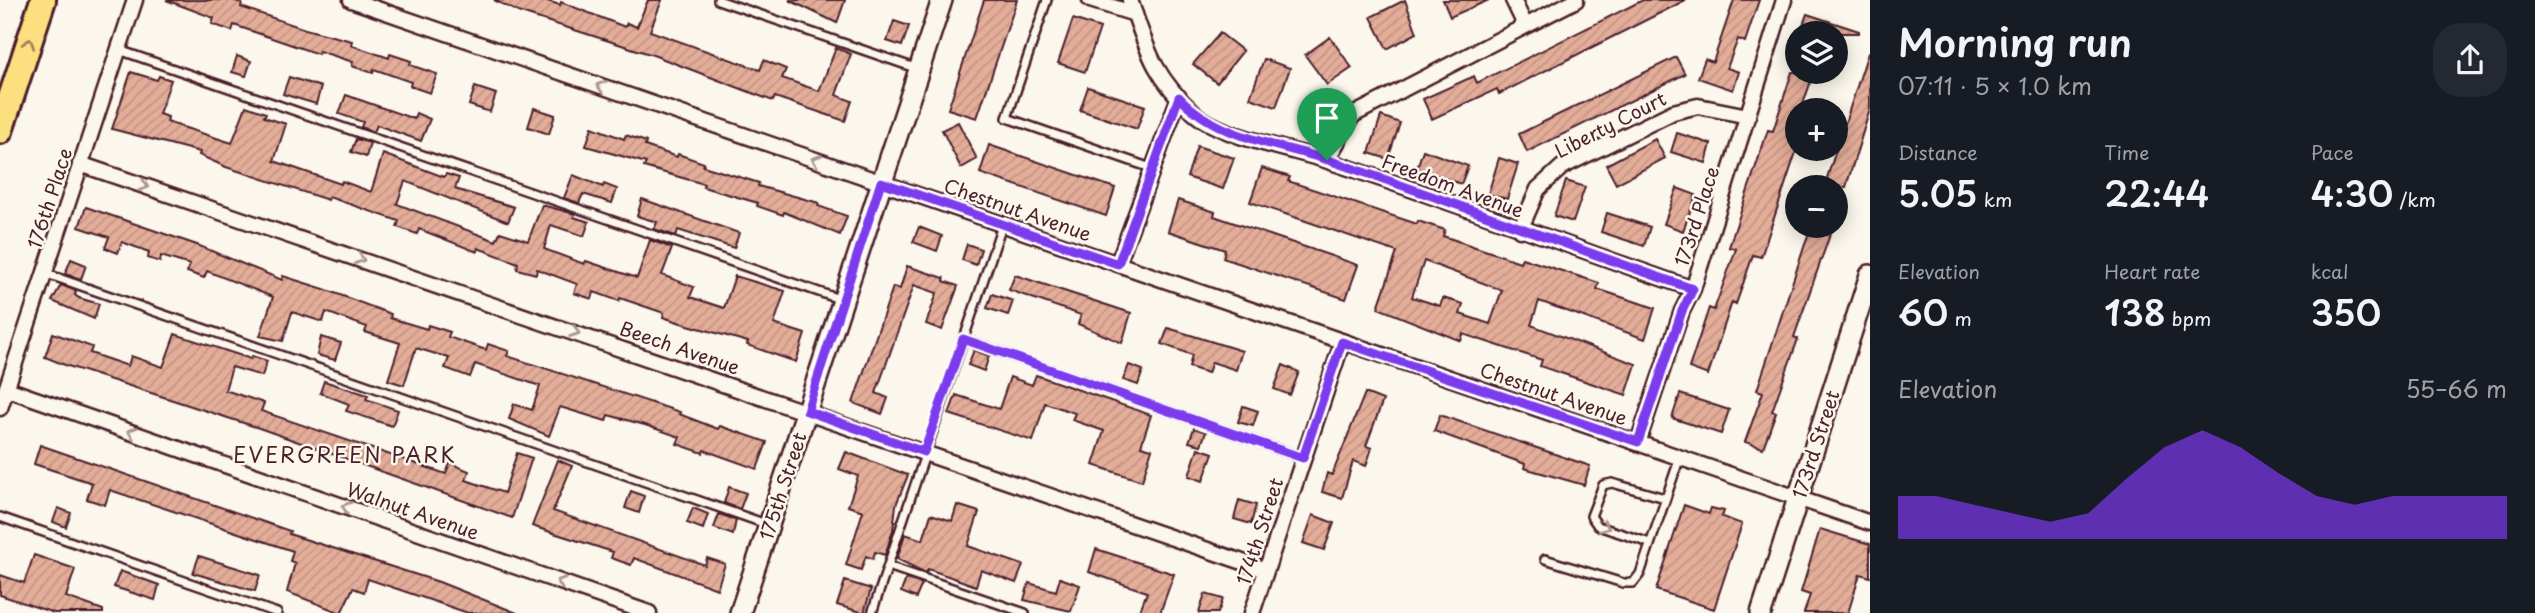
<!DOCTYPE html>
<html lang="en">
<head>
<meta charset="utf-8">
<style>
	body { margin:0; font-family:"Playpen Sans",sans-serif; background:#242831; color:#f1f3f6; height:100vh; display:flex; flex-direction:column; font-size:26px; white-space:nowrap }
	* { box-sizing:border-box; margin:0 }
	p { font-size:23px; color:#9ea1a6 }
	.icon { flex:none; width:38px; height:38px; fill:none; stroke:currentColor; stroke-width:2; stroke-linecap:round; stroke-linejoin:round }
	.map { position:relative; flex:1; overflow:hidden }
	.drawer { display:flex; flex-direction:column; background:#171b24; width:665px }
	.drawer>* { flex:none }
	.buttons { position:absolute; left:1785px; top:21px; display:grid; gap:14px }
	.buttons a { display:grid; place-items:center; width:63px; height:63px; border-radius:50%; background:#171b24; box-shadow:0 4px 18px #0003; font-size:35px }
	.pin { position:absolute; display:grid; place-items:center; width:60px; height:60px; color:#fff; margin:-72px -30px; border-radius:50% 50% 50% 0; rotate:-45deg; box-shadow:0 0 7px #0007 }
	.pin .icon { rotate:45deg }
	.round { display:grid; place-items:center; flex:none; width:74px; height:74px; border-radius:28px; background:#242831 }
	.headline { display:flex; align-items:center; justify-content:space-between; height:119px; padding:0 28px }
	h1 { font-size:38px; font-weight:600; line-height:52px }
	.stats { display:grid; grid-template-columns:repeat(3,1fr); gap:10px; height:119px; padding:7px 28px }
	.stats div { display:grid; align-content:center }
	.stats b { font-size:35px; font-weight:600 }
	.stats small { font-size:19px; font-weight:400 }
	.stats p { font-size:19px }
	.chart { height:196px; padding:14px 28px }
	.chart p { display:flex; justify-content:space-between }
	.chart svg { width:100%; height:126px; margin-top:7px; fill:#7c3aed; opacity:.7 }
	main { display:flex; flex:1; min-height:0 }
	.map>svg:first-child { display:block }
	.building { fill:url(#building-hatch); stroke:#4a1f2b; stroke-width:2; fill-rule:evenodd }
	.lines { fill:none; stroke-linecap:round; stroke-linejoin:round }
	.lane-casing { stroke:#4a1f2b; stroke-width:12 }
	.street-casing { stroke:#4a1f2b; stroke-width:19 }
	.secondary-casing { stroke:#4a1f2b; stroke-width:24 }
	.highway-casing { stroke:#4a1f2b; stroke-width:30 }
	.lane { stroke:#fbf7ec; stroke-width:7 }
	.street { stroke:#fbf7ec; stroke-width:14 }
	.secondary { stroke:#fbf7ec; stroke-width:19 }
	.highway { stroke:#fce080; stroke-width:24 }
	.oneway { stroke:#a38056 }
	.oneway2 { stroke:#ab9695 }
	.route-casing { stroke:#fff; stroke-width:14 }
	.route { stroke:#7c3aed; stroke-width:9 }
	.labels { text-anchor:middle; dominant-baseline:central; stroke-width:5; stroke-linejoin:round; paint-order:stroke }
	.street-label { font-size:19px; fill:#4a1f2b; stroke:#fbf7ec }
	.neighbourhood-label { font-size:21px; letter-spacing:2px; fill:#4a1f2b; stroke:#fbf7ec }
</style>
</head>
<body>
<main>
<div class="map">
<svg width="1870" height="613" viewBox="0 0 1870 613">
	<defs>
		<pattern id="building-hatch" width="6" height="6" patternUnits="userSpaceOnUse" patternTransform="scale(1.75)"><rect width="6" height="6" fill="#e3ad99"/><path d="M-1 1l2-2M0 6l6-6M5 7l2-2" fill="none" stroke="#c49484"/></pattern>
	</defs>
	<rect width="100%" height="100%" fill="#fbf7ec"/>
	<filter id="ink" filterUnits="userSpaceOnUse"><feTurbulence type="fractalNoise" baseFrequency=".0143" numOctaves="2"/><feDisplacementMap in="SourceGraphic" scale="14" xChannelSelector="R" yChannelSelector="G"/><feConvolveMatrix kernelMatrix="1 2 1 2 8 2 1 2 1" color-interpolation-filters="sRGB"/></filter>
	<g filter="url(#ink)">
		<!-- building -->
		<path class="building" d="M 166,0 L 232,0 L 242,3 L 241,7 L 305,29 L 352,41 L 351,45 L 389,58 L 390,54 L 411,61 L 410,65 L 437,74 L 430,93 L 410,86 L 411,82 L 374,69 L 373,73 L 352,66 L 353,62 L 319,51 L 318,54 L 234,25 L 232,31 L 212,24 L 214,18 Z
			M 494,0 L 544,0 L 560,5 L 561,2 L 625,27 L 627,23 L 637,27 L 648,0 L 662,0 L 650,31 L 760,70 L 764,60 L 786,69 L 782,78 L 819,91 L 836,48 L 851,54 L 836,95 L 852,101 L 845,121 L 775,97 L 773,101 L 653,55 L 518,12 Z
			M 789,0 L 845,0 L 837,23 Z
			M 984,0 L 1017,0 L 977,118 L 948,109 Z
			M 1405,0 L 1417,33 L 1387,49 L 1371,17 Z
			M 1443,0 L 1489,0 L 1450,17 Z
			M 1643,0 L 1686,0 L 1499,94 L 1497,89 L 1432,119 L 1423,99 L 1474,76 L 1477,83 Z
			M 1734,0 L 1759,0 L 1745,42 L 1738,39 L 1727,68 L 1739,72 L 1733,90 L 1698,78 L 1705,59 L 1713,62 Z
			M 1807,14 L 1859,31 L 1859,33 L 1800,33 Z
			M 1073,19 L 1100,28 L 1085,72 L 1058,63 Z
			M 894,21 L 909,26 L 902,46 L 887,41 Z
			M 1220,33 L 1243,51 L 1217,83 L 1193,64 Z
			M 1330,37 L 1352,68 L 1327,85 L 1305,55 Z
			M 1868,53 L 1870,53 L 1870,109 L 1846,187 L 1824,187 Z
			M 237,56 L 251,61 L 246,76 L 232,72 Z
			M 1676,57 L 1685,74 L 1527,152 L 1519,134 Z
			M 1264,59 L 1290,68 L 1276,107 L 1250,98 Z
			M 131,72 L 157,80 L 159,76 L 171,80 L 159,114 L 168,117 L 167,122 L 232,143 L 246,106 L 266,113 L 264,117 L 286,124 L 274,161 L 341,184 L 342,181 L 371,192 L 383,154 L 444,177 L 446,174 L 459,178 L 455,189 L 514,207 L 508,222 L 405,181 L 397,204 L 496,241 L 500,232 L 528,241 L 542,205 L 575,214 L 574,217 L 589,222 L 584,236 L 551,225 L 544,249 L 584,264 L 586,261 L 637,278 L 650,240 L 672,248 L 662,275 L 694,287 L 690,297 L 724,308 L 735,276 L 785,291 L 774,324 L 805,334 L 796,362 L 747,345 L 748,342 L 681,323 L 663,317 L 664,313 L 620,298 L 619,301 L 594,292 L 592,299 L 574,293 L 577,284 L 537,269 L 536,274 L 517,269 L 518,263 L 478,248 L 477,252 L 419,229 L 417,234 L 397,227 L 399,221 L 329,197 L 328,200 L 226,167 L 199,155 L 200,152 L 112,129 Z
			M 1792,72 L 1814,72 L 1801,110 L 1797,110 L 1797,149 L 1761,257 L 1753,255 L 1736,304 L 1732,302 L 1708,375 L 1689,368 L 1709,308 L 1714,310 L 1736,249 L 1729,247 L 1768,130 L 1773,131 Z
			M 289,77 L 321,87 L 316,104 L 283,94 Z
			M 475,87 L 496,94 L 490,112 L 469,105 Z
			M 1088,87 L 1145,106 L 1137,129 L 1080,110 Z
			M 346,95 L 414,119 L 416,113 L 430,119 L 421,141 L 377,125 L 374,132 L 361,127 L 363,122 L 339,114 Z
			M 534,108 L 555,115 L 549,134 L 528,127 Z
			M 1381,116 L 1400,123 L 1388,159 L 1369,153 Z
			M 958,122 L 977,159 L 961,168 L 942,130 Z
			M 592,127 L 624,139 L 626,135 L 646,142 L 645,146 L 677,157 L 678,154 L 704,163 L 703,166 L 759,183 L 758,186 L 819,203 L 818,206 L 847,216 L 840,235 L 784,212 L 783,215 L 757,206 L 758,203 L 703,187 L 704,184 L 644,167 L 646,163 L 586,146 Z
			M 1677,133 L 1711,144 L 1706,163 L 1671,152 Z
			M 356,139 L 370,143 L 366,157 L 351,152 Z
			M 1655,139 L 1665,158 L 1616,184 L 1606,165 Z
			M 989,145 L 1115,188 L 1106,216 L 980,173 Z
			M 1197,146 L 1234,158 L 1223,189 L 1187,177 Z
			M 1423,150 L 1468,166 L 1461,184 L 1417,168 Z
			M 1499,158 L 1518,164 L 1507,199 L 1488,194 Z
			M 1262,168 L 1290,177 L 1288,181 L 1417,224 L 1418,221 L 1445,230 L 1443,236 L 1520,262 L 1522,258 L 1599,283 L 1597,289 L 1655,308 L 1645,339 L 1539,301 L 1531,325 L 1636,364 L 1626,395 L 1540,366 L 1542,360 L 1463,334 L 1461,341 L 1378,308 L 1397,252 L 1250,202 ZM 1424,261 L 1502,290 L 1490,324 L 1460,314 L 1463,304 L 1443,298 L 1440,306 L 1412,297 Z
			M 573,175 L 603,187 L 604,184 L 617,189 L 612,203 L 583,194 L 579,203 L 564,198 Z
			M 1566,181 L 1585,187 L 1573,222 L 1554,216 Z
			M 1677,188 L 1696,195 L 1683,231 L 1664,224 Z
			M 642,199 L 739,233 L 734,248 L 678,230 L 676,236 L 654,229 L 657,222 L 637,216 Z
			M 1178,200 L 1215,212 L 1214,216 L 1358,265 L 1346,299 L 1223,258 L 1225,250 L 1168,231 Z
			M 86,207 L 197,245 L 282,280 L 283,276 L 324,289 L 391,314 L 390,318 L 427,329 L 428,325 L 450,332 L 448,337 L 486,350 L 488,344 L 509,351 L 507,356 L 680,412 L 679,414 L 718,429 L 720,426 L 767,442 L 757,469 L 704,450 L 703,453 L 677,444 L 680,437 L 645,425 L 608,415 L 606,421 L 560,407 L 549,436 L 509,419 L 514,404 L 532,410 L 540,386 L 475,364 L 470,377 L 445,368 L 449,358 L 416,348 L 404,385 L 388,380 L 400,343 L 365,332 L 367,327 L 326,312 L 323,322 L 292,312 L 283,341 L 260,336 L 273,297 L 207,271 L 204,278 L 187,272 L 190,265 L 161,256 L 160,262 L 148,258 L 149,252 L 122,242 L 118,253 L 105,248 L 109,237 L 79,227 Z
			M 1607,213 L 1650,227 L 1644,246 L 1601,232 Z
			M 1811,226 L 1833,226 L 1794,337 L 1798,339 L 1772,411 L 1776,412 L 1763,448 L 1745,442 L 1763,392 L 1757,390 Z
			M 919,227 L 942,236 L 937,251 L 913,242 Z
			M 967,244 L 981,249 L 976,265 L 962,260 Z
			M 71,259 L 86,265 L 81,279 L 65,274 Z
			M 907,266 L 944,278 L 944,281 L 958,286 L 942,330 L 926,324 L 937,293 L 914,285 L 876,393 L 888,398 L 882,414 L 853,403 L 893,287 L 900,289 Z
			M 1015,275 L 1131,313 L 1122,343 L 1078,324 L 1081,315 L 1009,290 Z
			M 61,285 L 76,291 L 75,295 L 79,298 L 99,304 L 94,319 L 52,301 Z
			M 992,294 L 1013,301 L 1008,315 L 987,308 Z
			M 1168,328 L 1242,351 L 1236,370 L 1212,362 L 1208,373 L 1189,367 L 1192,355 L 1162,344 Z
			M 53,333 L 92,347 L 90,353 L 128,366 L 131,356 L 163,367 L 175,334 L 251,359 L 252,356 L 267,361 L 262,376 L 232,367 L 225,390 L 264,403 L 261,411 L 446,474 L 450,463 L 469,471 L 466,480 L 504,493 L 517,453 L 532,458 L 512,518 L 262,429 L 65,365 L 45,357 Z
			M 321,337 L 341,343 L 335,360 L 317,355 Z
			M 974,350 L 989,356 L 984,371 L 968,365 Z
			M 1129,365 L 1143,370 L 1138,385 L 1123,380 Z
			M 1283,365 L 1299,372 L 1290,395 L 1274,389 Z
			M 1036,375 L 1151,415 L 1141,446 L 1152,449 L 1142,481 L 1093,465 L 1104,431 L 1072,420 L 1075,413 L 1045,403 L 1033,441 L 949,414 L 956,395 L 999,409 L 1010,377 L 1032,385 Z
			M 324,381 L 368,395 L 366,399 L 398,410 L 392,426 L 346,411 L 349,404 L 320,393 Z
			M 1365,393 L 1383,400 L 1366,446 L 1372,448 L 1366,466 L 1353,461 L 1342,498 L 1322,492 L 1327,473 L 1332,475 Z
			M 1680,394 L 1729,410 L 1721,434 L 1672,418 Z
			M 1243,406 L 1258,411 L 1253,426 L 1238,422 Z
			M 1440,415 L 1590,466 L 1584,485 L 1524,468 L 1525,464 L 1434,431 Z
			M 1194,428 L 1206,432 L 1201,445 L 1189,442 Z
			M 40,445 L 290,531 L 289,534 L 439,582 L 517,613 L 468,613 L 368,579 L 364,592 L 353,588 L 341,613 L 287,592 L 295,563 L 290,561 L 293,551 L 110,490 L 105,505 L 87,499 L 92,483 L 34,464 Z
			M 1198,448 L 1213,453 L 1203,481 L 1189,476 Z
			M 846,452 L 908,475 L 896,505 L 893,530 L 885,555 L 875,552 L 873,559 L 866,556 L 861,570 L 846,565 L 863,511 L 848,506 L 858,476 L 839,469 Z
			M 558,460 L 572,466 L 553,511 L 705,565 L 707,558 L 725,564 L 717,589 L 634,558 L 631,565 L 611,558 L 613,552 L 532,526 Z
			M 729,487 L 746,493 L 740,509 L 724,503 Z
			M 631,491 L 644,496 L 639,513 L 625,508 Z
			M 1239,500 L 1256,505 L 1251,524 L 1234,519 Z
			M 957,505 L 979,512 L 968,546 L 1023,565 L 1016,583 L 981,570 L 976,586 L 928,569 L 926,573 L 897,559 L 905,534 L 923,540 L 931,514 L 952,521 Z
			M 1684,505 L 1709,514 L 1711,508 L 1724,511 L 1722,517 L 1742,524 L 1714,609 L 1656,590 Z
			M 58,508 L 71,513 L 66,527 L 53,522 Z
			M 693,508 L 708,514 L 703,529 L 687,523 Z
			M 719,514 L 736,520 L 733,535 L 714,528 Z
			M 1313,515 L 1334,523 L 1324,550 L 1303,543 Z
			M 1820,529 L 1870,544 L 1870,577 L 1860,574 L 1848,613 L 1804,613 L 1810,595 L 1801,592 Z
			M 1096,549 L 1174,574 L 1160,613 L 1139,613 L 1147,592 L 1089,572 Z
			M 34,555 L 75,569 L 66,597 L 103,610 L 103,613 L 54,613 L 0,595 L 0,575 L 24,583 Z
			M 199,556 L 260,575 L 255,591 L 193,573 Z
			M 120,571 L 159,585 L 155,600 L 114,587 Z
			M 1060,578 L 1080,585 L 1071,611 L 1024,600 L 1029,583 L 1056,591 Z
			M 906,579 L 922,584 L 916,598 L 901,592 Z
			M 845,581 L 871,589 L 864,613 L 837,605 Z
			M 1205,594 L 1223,599 L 1218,613 L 1199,613 Z"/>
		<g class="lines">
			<defs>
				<path id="lane" d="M 718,0 L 918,69
					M 1047,0 L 1007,118 L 1151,168
					M 119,50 L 842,300
					M 44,273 L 769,525
					M 963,339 L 1303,458
					M 0,517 L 277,613
					M 1650,543 L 1598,526 L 1591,516 L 1603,485 L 1612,483 L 1665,498
					M 1545,559 L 1623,583 L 1633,583 L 1640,574 L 1680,457
					M 888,566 L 1025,613
					M 872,613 L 1002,225"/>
				<path id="street" d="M 351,0 L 1870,523
					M 1090,0 L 1135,14
					M 1130,0 C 1147,49 1153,76 1194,113 C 1221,137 1292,149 1328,161 C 1451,201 1571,247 1693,289
					M 1513,0 L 1525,25
					M 1327,160 L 1353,115 L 1576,0
					M 80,164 L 1266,570
					M 1520,230 L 1538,189 L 1562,167 L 1673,112 L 1698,106 L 1748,116
					M 1118,263 L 1179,97
					M 7,389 L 649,613
					M 0,408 L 135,0
					M 1638,442 L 1682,311 L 1693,289 L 1784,0
					M 1252,613 L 1342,343"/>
				<path id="secondary" d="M 740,613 L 942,0
					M 1761,613 L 1870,275"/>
				<path id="highway" d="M 0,131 L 43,0"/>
			</defs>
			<!-- lane casing -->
			<use href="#lane" class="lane-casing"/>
			<!-- street casing -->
			<use href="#street" class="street-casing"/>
			<!-- secondary casing -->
			<use href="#secondary" class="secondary-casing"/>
			<!-- highway casing -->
			<use href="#highway" class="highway-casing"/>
			<!-- lane -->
			<use href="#lane" class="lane"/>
			<!-- street -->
			<use href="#street" class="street"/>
			<!-- secondary -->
			<use href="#secondary" class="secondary"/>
			<!-- highway -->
			<use href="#highway" class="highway"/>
		</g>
		<!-- one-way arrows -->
		<defs><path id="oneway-chevron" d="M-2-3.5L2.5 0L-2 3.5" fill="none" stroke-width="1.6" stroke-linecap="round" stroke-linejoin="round" transform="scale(1.75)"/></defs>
		<use class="oneway" href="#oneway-chevron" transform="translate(29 43) rotate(-72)"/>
		<g class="oneway2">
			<use href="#oneway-chevron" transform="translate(601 86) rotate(-161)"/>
			<use href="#oneway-chevron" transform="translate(816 160) rotate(-161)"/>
			<use href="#oneway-chevron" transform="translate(144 186) rotate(19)"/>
			<use href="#oneway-chevron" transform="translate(360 259) rotate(19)"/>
			<use href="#oneway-chevron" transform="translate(575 332) rotate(19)"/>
			<use href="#oneway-chevron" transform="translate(132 432) rotate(-161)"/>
			<use href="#oneway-chevron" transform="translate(346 507) rotate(-161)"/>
			<use href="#oneway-chevron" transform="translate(1605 527) rotate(23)"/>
			<use href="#oneway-chevron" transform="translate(561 582) rotate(-161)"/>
		</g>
	</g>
	<g class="lines" filter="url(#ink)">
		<defs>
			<path id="route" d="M 1179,97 C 1217,138 1277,144 1328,160 C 1450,201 1571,247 1693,289 L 1682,311 L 1638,442 L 1342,342 L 1303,458 L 963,339 L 924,452 L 807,411 L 881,182 L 1118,264 Z"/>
		</defs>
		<!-- route casing -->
		<use href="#route" class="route-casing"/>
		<!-- route -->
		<use href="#route" class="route"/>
	</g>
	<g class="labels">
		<!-- street labels -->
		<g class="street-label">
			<text transform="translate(1610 124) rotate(-27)">Liberty Court</text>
			<text transform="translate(1453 185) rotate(20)">Freedom Avenue</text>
			<text transform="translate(49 198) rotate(-72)">176th Place</text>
			<text transform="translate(1018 209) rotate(19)">Chestnut Avenue</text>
			<text transform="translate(1696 216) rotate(-72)">173rd Place</text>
			<text transform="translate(680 347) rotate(19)">Beech Avenue</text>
			<text transform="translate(1554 393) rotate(19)">Chestnut Avenue</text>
			<text transform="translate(1815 444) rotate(-72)">173rd Street</text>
			<text transform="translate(782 486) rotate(-72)">175th Street</text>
			<text transform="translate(413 510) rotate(19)">Walnut Avenue</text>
			<text transform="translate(1259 531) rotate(-72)">174th Street</text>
		</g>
		<!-- neighbourhood labels -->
		<g class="neighbourhood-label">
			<text x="345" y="454">EVERGREEN PARK</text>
		</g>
	</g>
</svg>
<div class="buttons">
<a><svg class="icon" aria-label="layers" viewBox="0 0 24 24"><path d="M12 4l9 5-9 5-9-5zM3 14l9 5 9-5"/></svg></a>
<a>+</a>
<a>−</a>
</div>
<div class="pin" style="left:1327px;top:160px;background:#1e9e55"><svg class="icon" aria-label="arrive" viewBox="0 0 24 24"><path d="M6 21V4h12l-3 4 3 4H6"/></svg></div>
</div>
<section class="drawer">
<div class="headline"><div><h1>Morning run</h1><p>07:11 · 5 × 1.0 km</p></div><a class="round"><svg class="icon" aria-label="share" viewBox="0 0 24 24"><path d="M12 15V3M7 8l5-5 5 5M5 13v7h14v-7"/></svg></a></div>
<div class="stats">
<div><p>Distance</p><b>5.05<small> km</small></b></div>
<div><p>Time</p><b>22:44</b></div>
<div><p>Pace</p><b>4:30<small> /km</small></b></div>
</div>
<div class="stats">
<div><p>Elevation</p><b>60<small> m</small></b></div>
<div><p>Heart rate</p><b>138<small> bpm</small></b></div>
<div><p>kcal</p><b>350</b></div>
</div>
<div class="chart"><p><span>Elevation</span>55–66 m</p>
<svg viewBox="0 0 160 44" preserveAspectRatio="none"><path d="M0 44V29L10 29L20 32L30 35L40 38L50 35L60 23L70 12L80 6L90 12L100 21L110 29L120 32L130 29L140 29L150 29L160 29V44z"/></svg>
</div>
</section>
</main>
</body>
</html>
